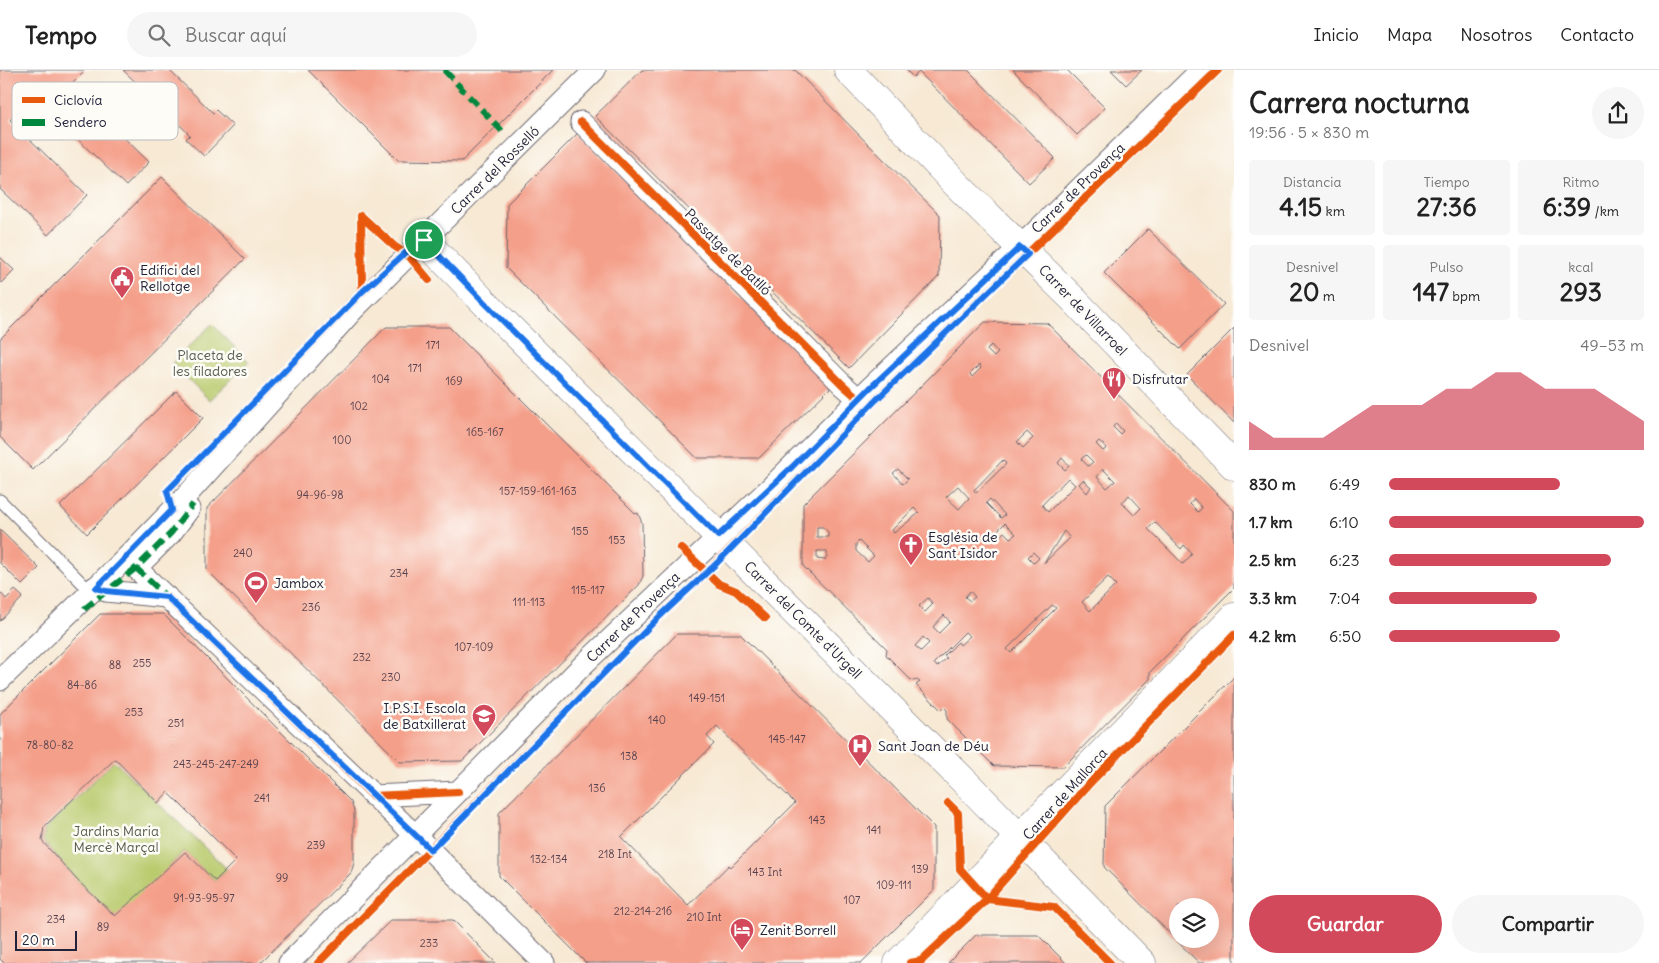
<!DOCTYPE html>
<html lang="es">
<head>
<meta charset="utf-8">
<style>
	body { margin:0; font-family:Delius,sans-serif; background:#f6f6f6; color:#222; height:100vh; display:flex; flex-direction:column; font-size:19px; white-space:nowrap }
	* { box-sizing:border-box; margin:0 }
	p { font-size:16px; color:#767676 }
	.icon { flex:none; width:28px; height:28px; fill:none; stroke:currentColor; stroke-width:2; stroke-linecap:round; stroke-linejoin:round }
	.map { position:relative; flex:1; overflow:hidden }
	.details { display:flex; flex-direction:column; background:#fff; width:425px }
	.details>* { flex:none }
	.fabs { position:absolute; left:1169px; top:828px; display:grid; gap:10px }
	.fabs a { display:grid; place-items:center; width:50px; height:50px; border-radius:50%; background:#fff; box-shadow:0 5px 20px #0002; font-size:25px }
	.scale { position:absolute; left:15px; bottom:12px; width:62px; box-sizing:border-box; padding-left:5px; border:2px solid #22223b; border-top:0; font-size:14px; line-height:18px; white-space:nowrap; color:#22223b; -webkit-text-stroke:4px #fdfcf7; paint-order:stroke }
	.pin { position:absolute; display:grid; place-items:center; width:42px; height:42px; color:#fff; margin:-21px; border:2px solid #fff; border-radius:50%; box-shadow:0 1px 5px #0007 }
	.round { display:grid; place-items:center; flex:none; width:52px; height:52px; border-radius:26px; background:#f6f6f6 }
	.head { display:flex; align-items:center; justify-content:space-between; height:85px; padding:0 15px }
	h1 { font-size:28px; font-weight:700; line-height:38px }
	.metrics { display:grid; grid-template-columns:repeat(3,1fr); gap:8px; height:85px; padding:5px 15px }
	.metrics div { display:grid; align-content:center; border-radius:5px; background:#f6f6f6; text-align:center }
	.metrics b { font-size:25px; font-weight:700 }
	.metrics small { font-size:14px; font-weight:400 }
	.metrics p { font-size:14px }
	.chart { height:140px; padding:10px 15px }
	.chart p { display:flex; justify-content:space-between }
	.chart svg { width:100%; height:90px; margin-top:5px; fill:#d1495b; opacity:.7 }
	.cta { display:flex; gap:10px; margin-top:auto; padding:10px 15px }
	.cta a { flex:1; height:58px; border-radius:30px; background:#d1495b; color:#fff; font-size:20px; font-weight:700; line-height:58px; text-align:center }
	.cta a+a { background:#f6f6f6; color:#222 }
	ul { padding:0 15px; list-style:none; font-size:16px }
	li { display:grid; grid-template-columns:80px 60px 1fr; align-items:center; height:38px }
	li i { height:12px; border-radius:6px; background:#d1495b }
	header { display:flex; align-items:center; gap:30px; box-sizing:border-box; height:70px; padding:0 25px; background:#fff; border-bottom:1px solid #e0e0e0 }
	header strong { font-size:24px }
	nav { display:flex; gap:28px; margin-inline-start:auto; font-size:18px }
	.search { width:350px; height:45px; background:#f6f6f6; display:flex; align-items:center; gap:12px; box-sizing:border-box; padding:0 18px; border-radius:28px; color:#767676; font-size:19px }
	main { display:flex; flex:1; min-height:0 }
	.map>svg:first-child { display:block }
	.green { fill:#bacb6e; stroke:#6e7654 }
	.building { fill:#f49f89; fill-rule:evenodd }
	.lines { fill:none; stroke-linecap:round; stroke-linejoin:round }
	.lane-casing { stroke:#6d6871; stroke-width:13 }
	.street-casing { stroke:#6d6871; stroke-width:23 }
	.secondary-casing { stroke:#6d6871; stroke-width:29 }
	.primary-casing { stroke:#6d6871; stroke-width:29 }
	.lane { stroke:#fff; stroke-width:11 }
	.street { stroke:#fff; stroke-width:21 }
	.secondary { stroke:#fff; stroke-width:28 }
	.primary { stroke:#fff; stroke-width:28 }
	.quiet { stroke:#00873e; stroke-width:6; stroke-dasharray:12 6; stroke-linecap:butt }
	.cycleway-casing { stroke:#fdfcf7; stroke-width:11 }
	.cycleway { stroke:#e8590c; stroke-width:8 }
	.route-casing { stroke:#fff; stroke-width:10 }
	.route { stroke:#1a73e8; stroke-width:6 }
	.labels { text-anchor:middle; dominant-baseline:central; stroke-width:5; stroke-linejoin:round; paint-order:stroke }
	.number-label { font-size:11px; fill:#56414e }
	.street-label { font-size:14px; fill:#22223b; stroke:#fdfcf7 }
	.poi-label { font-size:14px; fill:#22223b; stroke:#fdfcf7; text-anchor:start }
	.park-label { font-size:14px; fill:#575d4d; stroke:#fdfcf7 }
	.key { fill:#fdfcf7; stroke:#bbbbbf; stroke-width:1 }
	.key-label { font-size:14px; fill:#22223b }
</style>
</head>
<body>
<header>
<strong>Tempo</strong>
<div class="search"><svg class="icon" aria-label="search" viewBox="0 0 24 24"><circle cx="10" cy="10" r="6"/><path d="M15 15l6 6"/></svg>Buscar aquí</div>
<nav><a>Inicio</a><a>Mapa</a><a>Nosotros</a><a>Contacto</a></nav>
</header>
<main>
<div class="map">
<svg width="1234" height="893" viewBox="0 0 1234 893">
	<rect width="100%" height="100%" fill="#fdfcf7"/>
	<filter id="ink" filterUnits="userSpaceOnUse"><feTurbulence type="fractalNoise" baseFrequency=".02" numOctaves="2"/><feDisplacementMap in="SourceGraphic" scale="10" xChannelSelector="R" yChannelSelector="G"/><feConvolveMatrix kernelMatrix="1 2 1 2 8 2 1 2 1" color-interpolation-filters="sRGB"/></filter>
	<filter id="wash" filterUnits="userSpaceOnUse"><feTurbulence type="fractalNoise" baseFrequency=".0096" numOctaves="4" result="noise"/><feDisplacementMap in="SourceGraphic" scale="20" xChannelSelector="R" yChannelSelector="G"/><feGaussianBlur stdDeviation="1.12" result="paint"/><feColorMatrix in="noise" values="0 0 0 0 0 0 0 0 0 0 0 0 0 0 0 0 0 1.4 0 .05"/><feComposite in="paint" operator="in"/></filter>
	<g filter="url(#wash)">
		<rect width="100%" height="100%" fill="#f7e9d4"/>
		<!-- green -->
		<path class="green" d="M 212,254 L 249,292 L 209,330 L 172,293 Z
			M 114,691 L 227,799 L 215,811 L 184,781 L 118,849 L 76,809 L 43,771 L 45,759 Z"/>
		<g id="blocks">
			<!-- building -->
			<path class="building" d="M 0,0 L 85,0 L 70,15 L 149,92 L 126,116 L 33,26 L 10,50 L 87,125 L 48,165 L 0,119 Z
				M 123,0 L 169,0 L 213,43 L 216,40 L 233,56 L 204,86 L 186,69 L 190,65 Z
				M 308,0 L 553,0 L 462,91 L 398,90 Z
				M 642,0 L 795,0 L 867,73 L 940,145 L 939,206 L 849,298 L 595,46 Z
				M 906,0 L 968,0 L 1055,88 L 1029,113 L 919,2 L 913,7 Z
				M 1013,0 L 1067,0 L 1105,38 L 1077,65 Z
				M 1111,0 L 1142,0 L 1126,15 Z
				M 578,63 L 831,317 L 759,388 L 697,388 L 506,198 L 507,134 Z
				M 162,107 L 245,189 L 33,400 L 0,367 L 0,269 Z
				M 1148,159 L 1224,234 L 1180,279 L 1104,203 Z
				M 0,187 L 14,200 L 0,214 Z
				M 985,252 L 1047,253 L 1234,441 L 1234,518 L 1150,602 L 1150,609 L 1063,697 L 994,696 L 947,649 L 947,640 L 944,637 L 941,640 L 916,615 L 920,612 L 917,610 L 912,611 L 886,585 L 887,579 L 803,496 L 803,434 ZM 991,275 L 998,283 L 994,287 L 987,280 ZM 979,295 L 981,298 L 972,307 L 970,304 ZM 1116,353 L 1123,361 L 1120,364 L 1113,357 ZM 1027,362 L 1033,368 L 1023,378 L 1017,372 ZM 1099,371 L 1107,378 L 1103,381 L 1096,374 ZM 1086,385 L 1093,392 L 1088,396 L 1081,389 ZM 1062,388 L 1069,396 L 1065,400 L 1058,393 ZM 1003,390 L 1006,394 L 976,423 L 974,420 ZM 898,399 L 908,409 L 903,414 L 893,403 ZM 1103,399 L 1115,411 L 1107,418 L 1097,407 ZM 1068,408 L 1075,415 L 1048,442 L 1042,435 ZM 1083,410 L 1091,417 L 1087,423 L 1079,414 ZM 958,416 L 969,428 L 959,439 L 946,427 ZM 1129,425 L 1141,438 L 1134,445 L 1122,433 ZM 990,429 L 1005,445 L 1001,448 L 986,433 ZM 1194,429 L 1202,438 L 1198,442 L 1190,434 ZM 914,438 L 919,443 L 894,463 L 892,460 ZM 1155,452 L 1181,479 L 1184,475 L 1192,484 L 1183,494 L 1148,459 ZM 1005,453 L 1016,464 L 1010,468 L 1004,462 L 999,467 L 995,463 ZM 817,457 L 823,457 L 828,462 L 828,467 L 817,467 ZM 1064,461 L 1070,468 L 1044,493 ZM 859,471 L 874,486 L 868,492 L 856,481 L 856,474 ZM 817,481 L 827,481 L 827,487 L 825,490 L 817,489 ZM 1033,482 L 1039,488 L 1034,493 L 1028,487 ZM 1108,507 L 1116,515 L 1090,541 L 1082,532 ZM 970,521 L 975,527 L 970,531 L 965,527 ZM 928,528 L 933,534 L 925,542 L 919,536 ZM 1052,535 L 1056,538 L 1011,583 L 1007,579 ZM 944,545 L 950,552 L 939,563 L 933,557 ZM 965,562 L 970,566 L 960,575 L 958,572 L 944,586 L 947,588 L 937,597 L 934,593 ZM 923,567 L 929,573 L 921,581 L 915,576 Z
				M 386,257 L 449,257 L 636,444 L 638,443 L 642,453 L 643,506 L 639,515 L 462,691 L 400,692 L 207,500 L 207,438 Z
				M 1234,258 L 1234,353 L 1187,305 Z
				M 176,321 L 203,348 L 87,464 L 60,436 Z
				M 0,460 L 39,498 L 22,515 L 0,493 Z
				M 15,520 L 23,527 L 0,551 L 0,522 L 6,529 Z
				M 100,544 L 163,544 L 351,732 L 354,741 L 354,793 L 351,803 L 260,893 L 4,893 L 0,889 L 0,644 ZM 115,689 L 158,733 L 168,722 L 236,790 L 215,811 L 185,782 L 115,846 L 76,809 L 42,771 L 44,757 Z
				M 677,564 L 740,564 L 934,757 L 934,820 L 861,893 L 586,893 L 499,806 L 499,743 ZM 717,656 L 795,733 L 731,797 L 729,795 L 688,835 L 621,767 L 714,674 L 707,666 Z
				M 1234,607 L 1234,893 L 1199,893 L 1104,797 L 1105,736 ZM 1178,836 L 1210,836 L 1210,869 L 1178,869 Z
				M 391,850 L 453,850 L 496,893 L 347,893 Z
				M 976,865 L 1038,865 L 1066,893 L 948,893 Z"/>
		</g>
	</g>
	<g filter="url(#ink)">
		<use href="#blocks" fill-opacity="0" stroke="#6d6871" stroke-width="1"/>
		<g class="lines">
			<defs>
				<path id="lane" d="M 0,430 L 91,522"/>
				<path id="street" d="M 581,52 L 843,315 L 859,329
					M 189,439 L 171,463 L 136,498 L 416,766 L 544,893
					M 95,517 L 106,521 L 167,527
					M 0,610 L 124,490 L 187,425 L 353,240 L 595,0
					M 373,726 L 458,722
					M 289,893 L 584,594 L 772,416 L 870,318 L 1020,177 L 1201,0"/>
				<path id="secondary" d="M 848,0 L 956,114 L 1073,229 L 1234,396
					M 898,893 L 1234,547"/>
				<path id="primary" d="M 424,170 L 485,233 L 967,714 L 1142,893"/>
			</defs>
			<!-- lane casing -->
			<use href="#lane" class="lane-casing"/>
			<!-- street casing -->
			<use href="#street" class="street-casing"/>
			<!-- secondary casing -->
			<use href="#secondary" class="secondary-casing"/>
			<!-- primary casing -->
			<use href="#primary" class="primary-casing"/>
			<!-- lane -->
			<use href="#lane" class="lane"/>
			<!-- street -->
			<use href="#street" class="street"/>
			<!-- secondary -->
			<use href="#secondary" class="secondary"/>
			<!-- primary -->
			<use href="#primary" class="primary"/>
			<!-- quiet -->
			<path class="quiet" d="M 444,0 L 504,63
				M 95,517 L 106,521 L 167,527
				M 170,530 L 136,498 L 171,463 L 193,434
				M 84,539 L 136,498
				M 373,726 L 416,766"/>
			<defs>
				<path id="cycleway" d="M 581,52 L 843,315 L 859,329
					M 361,146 L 394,176 L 409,186 L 429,210
					M 361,146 L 362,215 L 363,221
					M 172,440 L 167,421 L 363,221 L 404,184 L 424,170
					M 681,478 L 719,514 L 736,521 L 765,548
					M 167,527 L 373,726 L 458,722
					M 948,733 L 958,743 L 960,799 L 987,829 L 1054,837 L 1110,893
					M 318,893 L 657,549 L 707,502 L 876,330 L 1218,0
					M 910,893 L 921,891 L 987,829 L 1088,715 L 1234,565"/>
			</defs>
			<!-- cycleway casing -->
			<use href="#cycleway" class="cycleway-casing"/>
			<!-- cycleway -->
			<use href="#cycleway" class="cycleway"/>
		</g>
	</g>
	<g class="lines" filter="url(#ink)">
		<defs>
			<path id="route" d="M 424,170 L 485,233 L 718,466 L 792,397 L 870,318 L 1020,177 L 1028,184 L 876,330 L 718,492 L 657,549 L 431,780 L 167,527 L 106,521 L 96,518 L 172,440 L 167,421 L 363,221 L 404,184 Z"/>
		</defs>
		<!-- route casing -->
		<use href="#route" class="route-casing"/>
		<!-- route -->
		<use href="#route" class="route"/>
	</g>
	<!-- icons -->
	<defs>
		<symbol id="civic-pin" viewBox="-11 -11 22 30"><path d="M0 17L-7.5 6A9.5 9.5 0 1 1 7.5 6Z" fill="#d1495b" stroke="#fdfcf7"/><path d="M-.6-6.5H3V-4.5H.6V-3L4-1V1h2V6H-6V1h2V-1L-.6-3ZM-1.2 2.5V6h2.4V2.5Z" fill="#fff"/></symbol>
		<symbol id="restaurant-pin" viewBox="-11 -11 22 30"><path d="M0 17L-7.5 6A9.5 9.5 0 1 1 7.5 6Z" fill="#d1495b" stroke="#fdfcf7"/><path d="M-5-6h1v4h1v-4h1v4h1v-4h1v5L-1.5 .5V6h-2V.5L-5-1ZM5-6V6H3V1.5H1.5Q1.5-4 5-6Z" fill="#fff"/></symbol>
		<symbol id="church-pin" viewBox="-11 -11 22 30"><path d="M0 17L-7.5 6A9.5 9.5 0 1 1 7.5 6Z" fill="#d1495b" stroke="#fdfcf7"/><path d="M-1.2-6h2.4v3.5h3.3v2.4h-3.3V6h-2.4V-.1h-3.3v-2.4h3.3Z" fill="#fff"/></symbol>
		<symbol id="stadium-pin" viewBox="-11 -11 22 30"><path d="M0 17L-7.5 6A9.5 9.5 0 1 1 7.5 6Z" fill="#d1495b" stroke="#fdfcf7"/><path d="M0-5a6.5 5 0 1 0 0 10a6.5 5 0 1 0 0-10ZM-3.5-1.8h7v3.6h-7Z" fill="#fff"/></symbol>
		<symbol id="school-pin" viewBox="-11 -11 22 30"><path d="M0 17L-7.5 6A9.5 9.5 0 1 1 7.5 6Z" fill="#d1495b" stroke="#fdfcf7"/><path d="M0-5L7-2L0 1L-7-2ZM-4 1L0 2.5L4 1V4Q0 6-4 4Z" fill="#fff"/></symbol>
		<symbol id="hospital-pin" viewBox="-11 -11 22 30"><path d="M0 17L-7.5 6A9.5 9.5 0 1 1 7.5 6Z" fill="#d1495b" stroke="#fdfcf7"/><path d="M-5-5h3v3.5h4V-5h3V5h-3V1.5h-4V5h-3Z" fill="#fff"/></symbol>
		<symbol id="hotel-pin" viewBox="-11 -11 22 30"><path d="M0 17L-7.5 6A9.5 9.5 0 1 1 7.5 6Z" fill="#d1495b" stroke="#fdfcf7"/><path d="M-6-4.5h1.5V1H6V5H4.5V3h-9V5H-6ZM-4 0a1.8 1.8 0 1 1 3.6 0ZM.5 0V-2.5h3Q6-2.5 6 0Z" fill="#fff"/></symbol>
	</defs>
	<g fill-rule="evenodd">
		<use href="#civic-pin" x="108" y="194" width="28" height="38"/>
		<use href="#restaurant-pin" x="1100" y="295" width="28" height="38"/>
		<use href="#church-pin" x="897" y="461" width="28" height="38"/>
		<use href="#stadium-pin" x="242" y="499" width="28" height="38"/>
		<use href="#school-pin" x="470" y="632" width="28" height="38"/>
		<use href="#hospital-pin" x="846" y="662" width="28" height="38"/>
		<use href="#hotel-pin" x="728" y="846" width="28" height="38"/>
	</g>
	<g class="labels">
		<!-- number labels -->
		<g class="number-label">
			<text x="433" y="275">171</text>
			<text x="415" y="298">171</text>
			<text x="381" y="309">104</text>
			<text x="454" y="311">169</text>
			<text x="359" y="336">102</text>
			<text x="485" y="362">165-167</text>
			<text x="342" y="370">100</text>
			<text x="538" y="421">157-159-161-163</text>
			<text x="320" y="425">94-96-98</text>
			<text x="580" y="461">155</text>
			<text x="617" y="470">153</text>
			<text x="243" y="483">240</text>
			<text x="399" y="503">234</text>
			<text x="588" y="520">115-117</text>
			<text x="529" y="532">111-113</text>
			<text x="311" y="537">236</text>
			<text x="474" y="577">107-109</text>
			<text x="362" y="587">232</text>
			<text x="142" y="593">255</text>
			<text x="115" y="595">88</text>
			<text x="391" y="607">230</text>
			<text x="82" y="615">84-86</text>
			<text x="707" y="628">149-151</text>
			<text x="134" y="642">253</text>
			<text x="657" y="650">140</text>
			<text x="176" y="653">251</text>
			<text x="787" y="669">145-147</text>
			<text x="50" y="675">78-80-82</text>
			<text x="629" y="686">138</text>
			<text x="216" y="694">243-245-247-249</text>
			<text x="597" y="718">136</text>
			<text x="262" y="728">241</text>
			<text x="817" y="750">143</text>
			<text x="874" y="760">141</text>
			<text x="316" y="775">239</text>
			<text x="615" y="784">218 Int</text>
			<text x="549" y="789">132-134</text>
			<text x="920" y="799">139</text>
			<text x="765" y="802">143 Int</text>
			<text x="282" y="808">99</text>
			<text x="894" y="815">109-111</text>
			<text x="204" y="828">91-93-95-97</text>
			<text x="852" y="830">107</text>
			<text x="643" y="841">212-214-216</text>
			<text x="704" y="847">210 Int</text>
			<text x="56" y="849">234</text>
			<text x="103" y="857">89</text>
			<text x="429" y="873">233</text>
		</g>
		<!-- street labels -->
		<g class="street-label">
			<text transform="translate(495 100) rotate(-45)">Carrer del Rosselló</text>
			<text transform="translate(1078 118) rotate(-44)">Carrer de Provença</text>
			<text transform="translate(728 182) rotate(45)">Passatge de Batlló</text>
			<text transform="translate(1083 240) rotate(46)">Carrer de Villarroel</text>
			<text transform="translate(633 547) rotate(-44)">Carrer de Provença</text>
			<text transform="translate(803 550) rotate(45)">Carrer del Comte d'Urgell</text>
			<text transform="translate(1065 724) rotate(-48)">Carrer de Mallorca</text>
		</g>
		<!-- poi labels -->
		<g class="poi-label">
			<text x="140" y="200">Edifici del<tspan x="140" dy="16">Rellotge</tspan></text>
			<text x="1132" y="309">Disfrutar</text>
			<text x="928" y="467">Església de<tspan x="928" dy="16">Sant Isidor</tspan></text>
			<text x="274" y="513">Jambox</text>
			<text x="466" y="638" text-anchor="end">I.P.S.I. Escola<tspan x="466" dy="16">de Batxillerat</tspan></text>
			<text x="878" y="676">Sant Joan de Déu</text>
			<text x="760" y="860">Zenit Borrell</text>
		</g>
		<!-- park labels -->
		<g class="park-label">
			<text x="210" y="285">Placeta de<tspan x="210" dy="16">les filadores</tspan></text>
			<text x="116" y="761">Jardins Maria<tspan x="116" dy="16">Mercè Marçal</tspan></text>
		</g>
	</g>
	<!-- legend -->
	<rect x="12" y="12" width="166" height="58" rx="8" class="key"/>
	<rect x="22" y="27" width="23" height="6" fill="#e8590c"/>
	<rect x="22" y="49" width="23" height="7" fill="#00873e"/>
	<g class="key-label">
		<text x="54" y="35">Ciclovía</text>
		<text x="54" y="57">Sendero</text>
	</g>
</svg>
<div class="fabs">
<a><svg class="icon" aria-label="layers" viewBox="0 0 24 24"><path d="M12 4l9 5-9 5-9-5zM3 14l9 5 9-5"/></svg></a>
</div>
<div class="scale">20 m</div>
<div class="pin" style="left:424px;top:170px;background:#1e9e55"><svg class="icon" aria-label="arrive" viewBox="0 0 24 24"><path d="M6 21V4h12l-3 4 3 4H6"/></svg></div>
</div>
<section class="details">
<div class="head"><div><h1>Carrera nocturna</h1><p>19:56 · 5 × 830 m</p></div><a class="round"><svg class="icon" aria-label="share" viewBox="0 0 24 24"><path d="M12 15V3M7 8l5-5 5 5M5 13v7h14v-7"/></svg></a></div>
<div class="metrics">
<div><p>Distancia</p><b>4.15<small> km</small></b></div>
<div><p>Tiempo</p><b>27:36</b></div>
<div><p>Ritmo</p><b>6:39<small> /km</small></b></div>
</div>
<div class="metrics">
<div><p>Desnivel</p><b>20<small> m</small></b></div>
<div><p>Pulso</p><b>147<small> bpm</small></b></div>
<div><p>kcal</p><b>293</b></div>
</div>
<div class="chart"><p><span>Desnivel</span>49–53 m</p>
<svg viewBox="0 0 160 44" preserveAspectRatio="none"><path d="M0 44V30L10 38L20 38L30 38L40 30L50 22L60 22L70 22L80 14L90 14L100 6L110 6L120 14L130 14L140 14L150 22L160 30V44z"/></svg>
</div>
<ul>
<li><b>830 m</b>6:49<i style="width:67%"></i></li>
<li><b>1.7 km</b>6:10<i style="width:100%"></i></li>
<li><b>2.5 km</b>6:23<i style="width:87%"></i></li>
<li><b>3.3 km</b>7:04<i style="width:58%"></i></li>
<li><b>4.2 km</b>6:50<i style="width:67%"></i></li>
</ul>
<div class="cta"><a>Guardar</a><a>Compartir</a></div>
</section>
</main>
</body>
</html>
